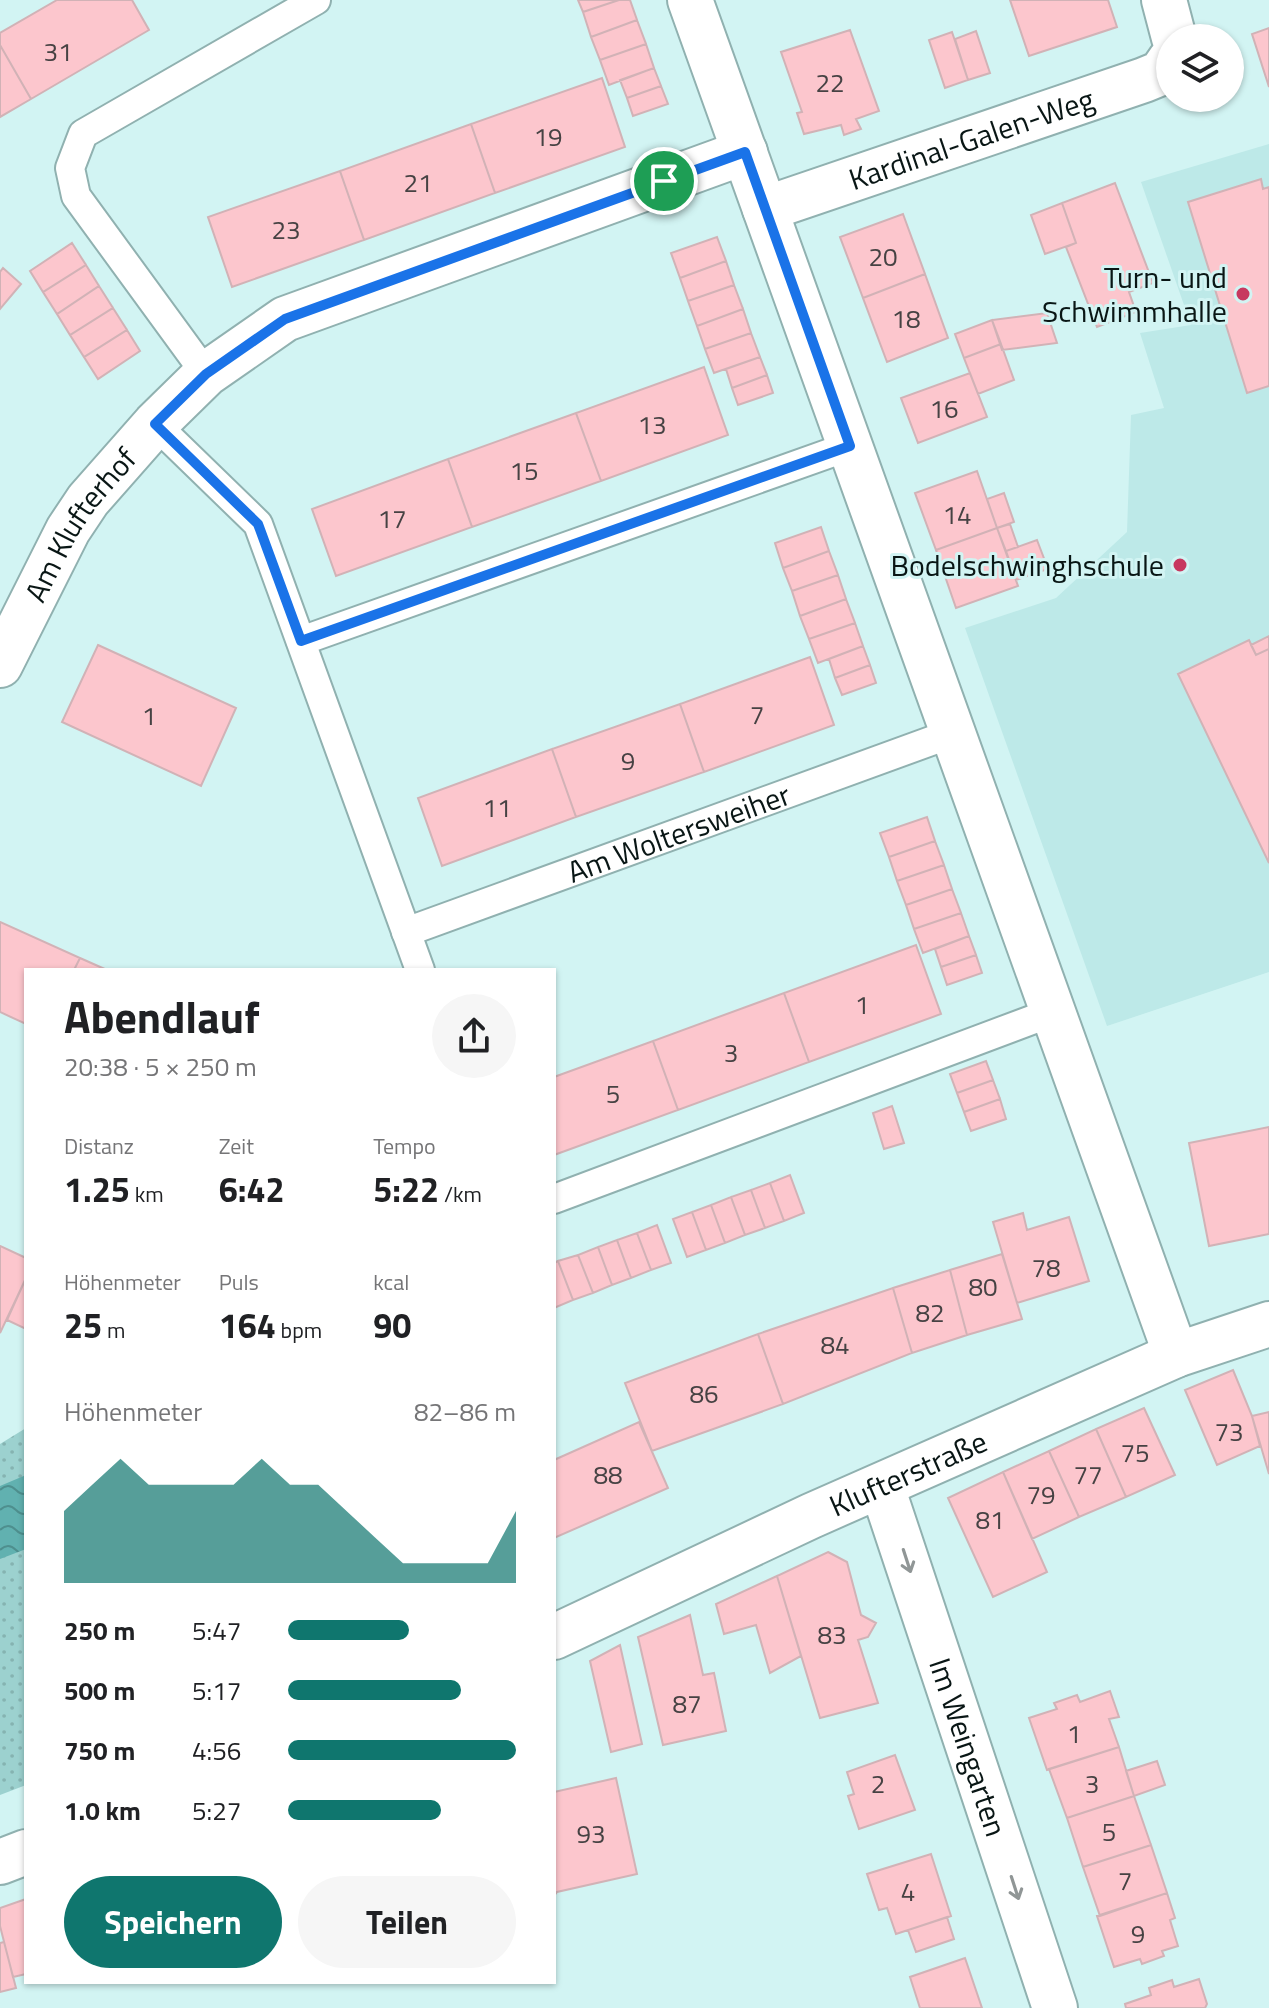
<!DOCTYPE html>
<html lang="de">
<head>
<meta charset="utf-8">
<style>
	body { margin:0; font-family:"Titillium Web",sans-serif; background:#f6f6f6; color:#202124; height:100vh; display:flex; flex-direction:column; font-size:30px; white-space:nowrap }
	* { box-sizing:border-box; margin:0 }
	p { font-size:26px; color:#757577 }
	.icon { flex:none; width:44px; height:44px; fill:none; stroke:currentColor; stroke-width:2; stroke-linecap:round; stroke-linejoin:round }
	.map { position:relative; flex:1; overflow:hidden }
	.panel { position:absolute; left:24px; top:968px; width:532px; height:1016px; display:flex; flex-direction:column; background:#fff; border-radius:0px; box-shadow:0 2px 6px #0004 }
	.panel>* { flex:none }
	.tools { position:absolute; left:1156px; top:24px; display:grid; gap:16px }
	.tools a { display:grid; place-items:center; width:88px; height:88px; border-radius:50%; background:#fff; box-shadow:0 2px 6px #0004; font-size:40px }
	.pin { position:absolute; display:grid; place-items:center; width:68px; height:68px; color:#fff; margin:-34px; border:4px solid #fff; border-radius:50%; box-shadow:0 2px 8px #0007 }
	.round { display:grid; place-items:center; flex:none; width:84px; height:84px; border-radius:42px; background:#f6f6f6 }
	.overview { display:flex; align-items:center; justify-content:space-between; height:136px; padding:0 40px }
	h1 { font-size:44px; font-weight:700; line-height:60px }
	.figures { display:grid; grid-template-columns:repeat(3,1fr); gap:12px; height:136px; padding:8px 40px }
	.figures div { display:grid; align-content:center }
	.figures b { font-size:34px; font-weight:700 }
	.figures small { font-size:22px; font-weight:400 }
	.figures p { font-size:22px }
	.chart { height:224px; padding:16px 40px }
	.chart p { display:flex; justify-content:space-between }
	.chart svg { width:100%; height:144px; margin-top:8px; fill:#0f766e; opacity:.7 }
	.action { display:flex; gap:16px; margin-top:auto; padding:16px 40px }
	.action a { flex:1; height:92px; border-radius:48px; background:#0f766e; color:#fff; font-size:32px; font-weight:700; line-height:92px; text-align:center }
	.action a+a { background:#f6f6f6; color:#202124 }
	ul { padding:0 40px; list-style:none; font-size:26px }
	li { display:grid; grid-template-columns:128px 96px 1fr; align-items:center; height:60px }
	li i { height:20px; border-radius:10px; background:#0f766e }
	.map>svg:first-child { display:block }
	.built { fill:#bde9e8 }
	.park { fill:url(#park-dots) }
	.water { fill:url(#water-waves) }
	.building { fill:#fcc6cd; stroke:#d1b2b6; stroke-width:2 }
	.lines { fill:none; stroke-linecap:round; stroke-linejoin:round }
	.service-casing { stroke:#90b1b0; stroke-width:32 }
	.minor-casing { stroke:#90b1b0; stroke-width:48 }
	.service { stroke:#fff; stroke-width:28 }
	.minor { stroke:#fff; stroke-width:44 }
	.oneway { stroke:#909696 }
	.route-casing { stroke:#fff; stroke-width:16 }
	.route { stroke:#1a73e8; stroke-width:10 }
	.poi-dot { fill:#c7385f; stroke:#d2f4f3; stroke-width:3 }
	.labels { text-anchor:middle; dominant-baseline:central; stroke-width:6; stroke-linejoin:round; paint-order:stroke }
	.number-label { font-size:26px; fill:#464243 }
	.street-label { font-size:30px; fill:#091615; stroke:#d2f4f3 }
	.poi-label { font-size:30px; fill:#091615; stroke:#d2f4f3; text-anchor:end }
</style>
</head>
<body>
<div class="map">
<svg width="1269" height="2008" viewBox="0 0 1269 2008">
	<defs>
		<pattern id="park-dots" width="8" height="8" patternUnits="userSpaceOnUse" patternTransform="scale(2)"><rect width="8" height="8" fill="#9cd1cf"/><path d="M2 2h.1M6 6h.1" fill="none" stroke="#85b3b1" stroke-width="1.8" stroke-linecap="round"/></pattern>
		<pattern id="water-waves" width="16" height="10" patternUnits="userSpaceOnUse" patternTransform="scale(2)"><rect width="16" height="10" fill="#61b1b0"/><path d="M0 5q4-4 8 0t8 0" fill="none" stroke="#4e8f8e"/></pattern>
	</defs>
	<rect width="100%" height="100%" fill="#d2f4f3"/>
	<!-- built -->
	<path class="built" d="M 1269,144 L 1269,972 L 1107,1026 L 965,628 L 1056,598 L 1127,532 L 1131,415 L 1164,408 L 1140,333 L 1191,325 L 1141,182 Z"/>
	<!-- park -->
	<path class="park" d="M 26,1428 L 26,1785 L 0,1795 L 0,1444 Z"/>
	<!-- water -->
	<path class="water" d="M 26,1475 L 26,1549 L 0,1559 L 0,1486 Z"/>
	<!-- building -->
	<path class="building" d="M 57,0 L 132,0 L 149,30 L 31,99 L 0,45 L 0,33 Z
		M 578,0 L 619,0 L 583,12 Z
		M 619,0 L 630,0 L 637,20 L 591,37 L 583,12 Z
		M 1010,0 L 1108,0 L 1117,27 L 1029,56 Z
		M 637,20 L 646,44 L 600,60 L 591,37 Z
		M 1269,28 L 1269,87 L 1252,34 Z
		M 850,30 L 879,111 L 856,119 L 861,129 L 844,135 L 841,125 L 804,134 L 797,113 L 802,112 L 781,52 Z
		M 976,31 L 990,73 L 968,80 L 955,39 Z
		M 952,32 L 968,80 L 945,88 L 929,40 Z
		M 646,44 L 654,68 L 609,85 L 600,60 Z
		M 0,45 L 31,99 L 0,117 Z
		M 654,68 L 661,86 L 627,98 L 620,80 Z
		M 602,78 L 625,147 L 495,193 L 471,124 Z
		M 661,86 L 668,104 L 633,116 L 627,98 Z
		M 471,124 L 495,193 L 364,240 L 340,171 Z
		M 340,171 L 364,240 L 232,287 L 208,217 Z
		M 1261,179 L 1263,189 L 1269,187 L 1269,386 L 1247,393 L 1188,202 Z
		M 1115,183 L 1153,283 L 1129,292 L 1136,312 L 1097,327 L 1066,247 L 1076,243 L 1062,203 Z
		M 1062,203 L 1076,243 L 1045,254 L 1031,215 Z
		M 903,214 L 925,274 L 863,298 L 840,237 Z
		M 717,237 L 726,261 L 680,278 L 671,253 Z
		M 72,243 L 86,265 L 43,292 L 30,271 Z
		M 726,261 L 734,285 L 688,301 L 680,278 Z
		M 86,265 L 99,286 L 57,314 L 43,292 Z
		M 3,268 L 21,284 L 0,309 L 0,272 Z
		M 925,274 L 948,338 L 887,362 L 863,298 Z
		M 734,285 L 743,309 L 697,326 L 688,301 Z
		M 99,286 L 113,308 L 70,335 L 57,314 Z
		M 113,308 L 127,330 L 84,357 L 70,335 Z
		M 743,309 L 751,333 L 705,349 L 697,326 Z
		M 1047,313 L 1057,343 L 1002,350 L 992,320 Z
		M 992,320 L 1001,344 L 964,358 L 955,334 Z
		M 127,330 L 140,351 L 98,379 L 84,357 Z
		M 751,333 L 760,357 L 714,373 L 705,349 Z
		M 1001,344 L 1014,380 L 978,394 L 964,358 Z
		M 760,357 L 767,375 L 732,388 L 726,369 Z
		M 704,367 L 728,435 L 601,481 L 576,413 Z
		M 970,373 L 987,417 L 918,443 L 901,398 Z
		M 767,375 L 773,393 L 738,405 L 732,388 Z
		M 576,413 L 601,481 L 472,527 L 448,459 Z
		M 448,459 L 472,527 L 336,576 L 312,509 Z
		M 977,471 L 997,528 L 936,550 L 915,493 Z
		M 1004,493 L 1014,522 L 997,528 L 987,499 Z
		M 1010,524 L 1018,547 L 1006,551 L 997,528 Z
		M 821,527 L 829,551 L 783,568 L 775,543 Z
		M 997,528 L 1018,586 L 956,608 L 936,550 Z
		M 1037,540 L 1048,569 L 1016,580 L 1006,551 Z
		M 829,551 L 838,575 L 792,591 L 783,568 Z
		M 838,575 L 846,599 L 800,616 L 792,591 Z
		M 846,599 L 855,623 L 809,639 L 800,616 Z
		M 855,623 L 863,646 L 818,663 L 809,639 Z
		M 1269,636 L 1269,649 L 1256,655 L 1251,645 Z
		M 1249,640 L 1256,655 L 1269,649 L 1269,863 L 1178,674 Z
		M 98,645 L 236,708 L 201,786 L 62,722 Z
		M 863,646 L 870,665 L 835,678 L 829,659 Z
		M 810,657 L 834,725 L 704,772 L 680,704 Z
		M 870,665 L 876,683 L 842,695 L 835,678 Z
		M 680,704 L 704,772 L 576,817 L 552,749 Z
		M 552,749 L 576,817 L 442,866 L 418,798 Z
		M 927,817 L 935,841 L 889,857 L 880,833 Z
		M 935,841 L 944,865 L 897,881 L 889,857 Z
		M 944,865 L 952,889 L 906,905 L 897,881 Z
		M 952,889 L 961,913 L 914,929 L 906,905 Z
		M 961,913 L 969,936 L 923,953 L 914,929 Z
		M 0,922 L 80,958 L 74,970 L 26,970 L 26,1024 L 0,1012 Z
		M 969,936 L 976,955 L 941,967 L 935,949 Z
		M 916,945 L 941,1014 L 809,1062 L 784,993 Z
		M 976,955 L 982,973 L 947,985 L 941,967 Z
		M 80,958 L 107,970 L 74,970 Z
		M 784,993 L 809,1062 L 678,1110 L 653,1041 Z
		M 653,1041 L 678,1110 L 554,1155 L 554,1077 Z
		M 986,1061 L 993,1080 L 957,1093 L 950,1074 Z
		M 993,1080 L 1000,1099 L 964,1112 L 957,1093 Z
		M 1000,1099 L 1006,1119 L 971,1131 L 964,1112 Z
		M 892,1106 L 904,1143 L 884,1149 L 873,1113 Z
		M 1269,1127 L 1269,1234 L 1209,1246 L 1189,1143 Z
		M 790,1175 L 804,1213 L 784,1221 L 770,1183 Z
		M 770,1183 L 784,1221 L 765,1228 L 751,1190 Z
		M 751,1190 L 765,1228 L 745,1235 L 731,1197 Z
		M 731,1197 L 745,1235 L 725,1243 L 711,1205 Z
		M 711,1205 L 725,1243 L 706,1250 L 692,1212 Z
		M 692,1212 L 706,1250 L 687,1257 L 673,1219 Z
		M 1023,1213 L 1027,1230 L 1069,1217 L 1089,1281 L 1017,1303 L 993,1222 Z
		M 657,1225 L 671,1263 L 651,1270 L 637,1233 Z
		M 637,1233 L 651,1270 L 631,1278 L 617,1240 Z
		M 617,1240 L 631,1278 L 612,1285 L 598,1247 Z
		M 0,1246 L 26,1258 L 26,1278 L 0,1333 Z
		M 598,1247 L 612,1285 L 593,1293 L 578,1255 Z
		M 1002,1254 L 1022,1319 L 967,1335 L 950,1270 Z
		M 578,1255 L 593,1293 L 573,1300 L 558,1261 Z
		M 558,1261 L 573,1300 L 554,1308 L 554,1263 Z
		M 950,1270 L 967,1335 L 912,1353 L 893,1288 Z
		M 26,1278 L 26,1329 L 7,1320 Z
		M 893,1288 L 912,1353 L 783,1404 L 758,1334 Z
		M 758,1334 L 783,1404 L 652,1451 L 625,1383 Z
		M 1233,1370 L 1252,1416 L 1260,1446 L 1217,1465 L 1185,1390 Z
		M 1144,1408 L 1175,1475 L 1126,1497 L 1096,1429 Z
		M 1269,1412 L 1269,1474 L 1252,1416 Z
		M 639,1422 L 668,1488 L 554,1538 L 554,1460 Z
		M 1096,1429 L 1126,1497 L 1079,1517 L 1049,1451 Z
		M 1049,1451 L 1079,1517 L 1032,1539 L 1003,1472 Z
		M 1003,1472 L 1047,1572 L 993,1597 L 948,1498 Z
		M 828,1552 L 847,1562 L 861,1615 L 876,1623 L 868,1637 L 858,1640 L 878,1703 L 820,1718 L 777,1576 Z
		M 777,1576 L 801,1656 L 770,1673 L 756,1625 L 724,1634 L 716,1604 Z
		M 690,1615 L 703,1675 L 714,1673 L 726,1731 L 663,1745 L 638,1637 Z
		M 620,1645 L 642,1744 L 611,1752 L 590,1661 Z
		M 1110,1691 L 1119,1717 L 1109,1719 L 1119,1747 L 1047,1770 L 1029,1718 L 1057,1709 L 1054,1703 L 1077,1695 L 1080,1702 Z
		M 1119,1747 L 1134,1796 L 1067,1818 L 1049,1769 Z
		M 895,1755 L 915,1810 L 859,1829 L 848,1796 L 854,1794 L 847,1772 Z
		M 1157,1761 L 1165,1785 L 1134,1796 L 1126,1771 Z
		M 616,1778 L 637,1874 L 557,1892 L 554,1896 L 554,1792 Z
		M 1134,1796 L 1151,1845 L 1083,1867 L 1067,1818 Z
		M 1151,1845 L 1167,1893 L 1100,1916 L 1083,1867 Z
		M 931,1854 L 951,1916 L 896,1934 L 887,1908 L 879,1910 L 867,1874 Z
		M 1167,1893 L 1175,1918 L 1170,1920 L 1178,1946 L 1162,1951 L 1164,1956 L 1142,1964 L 1140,1959 L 1114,1967 L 1097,1916 Z
		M 26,1899 L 26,1974 L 13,1977 L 0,1926 L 0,1908 Z
		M 947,1917 L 954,1939 L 916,1952 L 908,1930 Z
		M 4,1942 L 16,1988 L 0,1992 L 0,1943 Z
		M 965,1958 L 982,2008 L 920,2008 L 910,1977 Z
		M 1199,1979 L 1207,2004 L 1205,2008 L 1126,2008 L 1125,2004 L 1151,1995 L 1149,1988 L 1172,1980 L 1174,1987 Z"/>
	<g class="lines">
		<defs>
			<g id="service">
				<path d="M 206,374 L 76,196 L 70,168 L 83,134 L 316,0"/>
				<path d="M 155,424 L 258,524 L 420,970"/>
				<path d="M 301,641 L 850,446"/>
				<path id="s1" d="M 406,932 L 953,733"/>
				<path d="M 554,1199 L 1053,1012"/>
			</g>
			<g id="minor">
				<path d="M 690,0 L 1176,1355"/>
				<path d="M 1164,0 L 1174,38"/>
				<path id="s2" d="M 765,209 L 1144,80 L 1161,73 L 1170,60"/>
				<path id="s3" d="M 0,665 L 68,530 L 88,500 L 155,424 L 206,374 L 285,319 L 745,152"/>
				<path id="s4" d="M 882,1487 L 1055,2008"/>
				<path id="s5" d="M 554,1637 L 811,1516 L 1176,1355 L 1269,1324"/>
				<path d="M 0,1862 L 26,1852"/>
			</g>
		</defs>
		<!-- service casing -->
		<use href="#service" class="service-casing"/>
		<!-- minor casing -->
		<use href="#minor" class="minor-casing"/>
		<!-- service -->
		<use href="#service" class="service"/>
		<!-- minor -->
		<use href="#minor" class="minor"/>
	</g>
	<!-- one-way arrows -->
	<defs><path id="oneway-shaft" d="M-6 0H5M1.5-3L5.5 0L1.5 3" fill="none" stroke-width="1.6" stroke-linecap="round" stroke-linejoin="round" transform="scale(2)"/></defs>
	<g class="oneway">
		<use href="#oneway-shaft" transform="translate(907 1561) rotate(72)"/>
		<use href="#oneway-shaft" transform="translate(1015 1888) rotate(72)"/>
	</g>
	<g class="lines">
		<defs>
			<path id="route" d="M 745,152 L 850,446 L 301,641 L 258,524 L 155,424 L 206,374 L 285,319 Z"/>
		</defs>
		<!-- route casing -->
		<use href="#route" class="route-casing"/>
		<!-- route -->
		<use href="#route" class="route"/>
	</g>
	<!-- markers -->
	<g class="poi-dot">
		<circle cx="1243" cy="294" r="8"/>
		<circle cx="1180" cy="565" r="8"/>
	</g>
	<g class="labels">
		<!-- number labels -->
		<g class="number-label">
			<text x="58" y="51">31</text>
			<text x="830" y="82">22</text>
			<text x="548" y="136">19</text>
			<text x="418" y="182">21</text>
			<text x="286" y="229">23</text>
			<text x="883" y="256">20</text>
			<text x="906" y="318">18</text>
			<text x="944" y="408">16</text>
			<text x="652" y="424">13</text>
			<text x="524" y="470">15</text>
			<text x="957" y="514">14</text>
			<text x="392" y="518">17</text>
			<text x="757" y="714">7</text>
			<text x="149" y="715">1</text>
			<text x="628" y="760">9</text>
			<text x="497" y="807">11</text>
			<text x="862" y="1004">1</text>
			<text x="731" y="1052">3</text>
			<text x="613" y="1093">5</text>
			<text x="1046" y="1267">78</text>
			<text x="983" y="1286">80</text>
			<text x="930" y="1312">82</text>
			<text x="835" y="1344">84</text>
			<text x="704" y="1393">86</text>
			<text x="1229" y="1431">73</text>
			<text x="1135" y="1452">75</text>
			<text x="608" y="1474">88</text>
			<text x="1088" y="1474">77</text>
			<text x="1041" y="1494">79</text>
			<text x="990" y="1519">81</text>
			<text x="832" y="1634">83</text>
			<text x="687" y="1703">87</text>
			<text x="1074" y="1733">1</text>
			<text x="878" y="1783">2</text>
			<text x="1092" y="1783">3</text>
			<text x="1109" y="1831">5</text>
			<text x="591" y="1833">93</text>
			<text x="1125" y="1880">7</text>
			<text x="908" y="1891">4</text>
			<text x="1138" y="1933">9</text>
		</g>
		<!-- street labels -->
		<g class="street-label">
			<text stroke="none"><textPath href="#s2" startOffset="218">Kardinal-Galen-Weg</textPath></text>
			<text stroke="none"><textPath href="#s3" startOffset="162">Am Klufterhof</textPath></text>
			<text stroke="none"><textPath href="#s1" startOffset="290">Am Woltersweiher</textPath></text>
			<text stroke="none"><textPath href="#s5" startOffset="390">Klufterstraße</textPath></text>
			<text stroke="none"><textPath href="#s4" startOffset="274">Im Weingarten</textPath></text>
		</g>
		<!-- poi labels -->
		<g class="poi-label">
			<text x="1227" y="277">Turn- und<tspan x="1227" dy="34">Schwimmhalle</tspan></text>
			<text x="1164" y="565">Bodelschwinghschule</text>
		</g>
	</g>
</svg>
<div class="tools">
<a><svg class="icon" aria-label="layers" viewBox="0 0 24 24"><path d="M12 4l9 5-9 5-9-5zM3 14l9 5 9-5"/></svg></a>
</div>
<div class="pin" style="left:664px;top:181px;background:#1e9e55"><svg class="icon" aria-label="arrive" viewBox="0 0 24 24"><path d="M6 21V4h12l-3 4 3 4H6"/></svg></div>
<section class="panel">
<div class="overview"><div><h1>Abendlauf</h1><p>20:38 · 5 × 250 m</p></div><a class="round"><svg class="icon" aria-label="share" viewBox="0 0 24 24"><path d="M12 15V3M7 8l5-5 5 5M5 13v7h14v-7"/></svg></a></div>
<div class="figures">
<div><p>Distanz</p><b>1.25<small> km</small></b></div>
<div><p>Zeit</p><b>6:42</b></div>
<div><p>Tempo</p><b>5:22<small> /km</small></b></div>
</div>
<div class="figures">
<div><p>Höhenmeter</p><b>25<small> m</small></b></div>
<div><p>Puls</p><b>164<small> bpm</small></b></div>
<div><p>kcal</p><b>90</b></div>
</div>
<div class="chart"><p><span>Höhenmeter</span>82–86 m</p>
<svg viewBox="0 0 160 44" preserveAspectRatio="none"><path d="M0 44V22L10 14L20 6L30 14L40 14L50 14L60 14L70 6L80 14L90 14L100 22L110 30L120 38L130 38L140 38L150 38L160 22V44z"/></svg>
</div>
<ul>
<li><b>250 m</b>5:47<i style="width:53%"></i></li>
<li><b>500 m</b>5:17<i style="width:76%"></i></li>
<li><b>750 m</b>4:56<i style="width:100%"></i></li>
<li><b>1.0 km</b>5:27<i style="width:67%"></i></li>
</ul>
<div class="action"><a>Speichern</a><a>Teilen</a></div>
</section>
</div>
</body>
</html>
